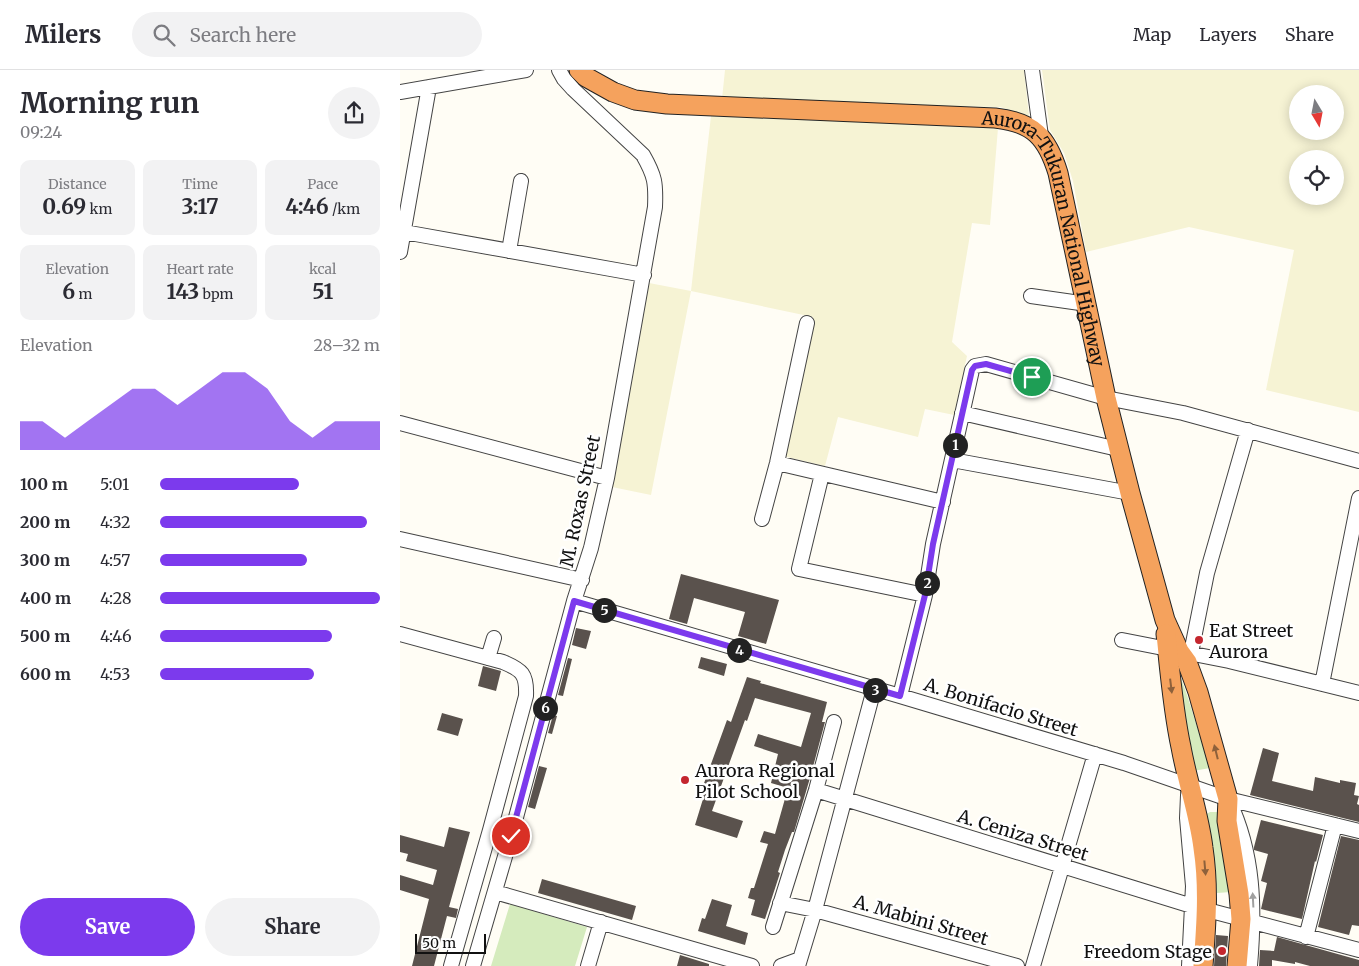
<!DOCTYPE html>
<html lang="en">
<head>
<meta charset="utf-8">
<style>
	body { margin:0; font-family:Merriweather,serif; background:#f2f2f3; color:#2b2b33; height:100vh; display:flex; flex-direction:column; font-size:19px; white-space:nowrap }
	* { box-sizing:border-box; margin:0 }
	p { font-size:16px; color:#7c7c81 }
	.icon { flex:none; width:28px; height:28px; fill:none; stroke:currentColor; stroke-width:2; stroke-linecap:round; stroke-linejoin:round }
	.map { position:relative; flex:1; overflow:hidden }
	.panel { display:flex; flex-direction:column; background:#fff; width:400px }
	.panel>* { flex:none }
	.needle { width:32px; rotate:170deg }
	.tools { position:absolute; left:889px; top:15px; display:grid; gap:10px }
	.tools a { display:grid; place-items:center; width:55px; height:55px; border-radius:50%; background:#fff; box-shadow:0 2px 12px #0003; font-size:25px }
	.scale { position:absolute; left:15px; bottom:12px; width:71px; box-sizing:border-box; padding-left:5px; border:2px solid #111; border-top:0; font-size:14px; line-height:18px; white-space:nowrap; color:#111; -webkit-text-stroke:4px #fff; paint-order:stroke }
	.pin { position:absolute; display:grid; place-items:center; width:42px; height:42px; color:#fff; margin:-21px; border:2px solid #fff; border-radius:50%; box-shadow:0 1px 5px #0007 }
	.km { position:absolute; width:25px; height:25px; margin:-12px; border-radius:50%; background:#222; color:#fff; font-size:14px; line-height:25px; text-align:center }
	.round { display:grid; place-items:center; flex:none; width:52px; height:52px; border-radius:26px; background:#f2f2f3 }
	.head { display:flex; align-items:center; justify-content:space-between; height:85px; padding:0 20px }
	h1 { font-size:28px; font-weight:700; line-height:38px }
	.metrics { display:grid; grid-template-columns:repeat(3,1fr); gap:8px; height:85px; padding:5px 20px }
	.metrics div { display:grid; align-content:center; border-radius:10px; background:#f2f2f3; text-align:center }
	.metrics b { font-size:21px; font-weight:700 }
	.metrics small { font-size:14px; font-weight:400 }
	.metrics p { font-size:14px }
	.chart { height:140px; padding:10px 20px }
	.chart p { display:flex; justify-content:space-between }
	.chart svg { width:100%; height:90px; margin-top:5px; fill:#7c3aed; opacity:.7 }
	.primary-button { display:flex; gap:10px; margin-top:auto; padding:10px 20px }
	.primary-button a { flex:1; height:58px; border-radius:30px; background:#7c3aed; color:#fff; font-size:20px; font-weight:700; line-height:58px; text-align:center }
	.primary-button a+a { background:#f2f2f3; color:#2b2b33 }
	ul { padding:0 20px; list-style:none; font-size:16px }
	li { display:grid; grid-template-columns:80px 60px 1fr; align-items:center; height:38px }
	li i { height:12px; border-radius:6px; background:#7c3aed }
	header { display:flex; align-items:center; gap:30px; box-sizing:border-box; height:70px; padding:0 25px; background:#fff; border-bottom:1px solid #e1e1e2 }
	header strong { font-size:24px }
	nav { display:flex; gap:28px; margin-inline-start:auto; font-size:18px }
	.search { width:350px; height:45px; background:#f2f2f3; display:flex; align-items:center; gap:12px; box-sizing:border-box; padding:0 18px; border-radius:28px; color:#7c7c81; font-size:19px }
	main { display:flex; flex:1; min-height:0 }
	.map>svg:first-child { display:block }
	.farmland { fill:#f6f3d4; fill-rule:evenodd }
	.green { fill:#d5ebbd }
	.building { fill:#5a524d }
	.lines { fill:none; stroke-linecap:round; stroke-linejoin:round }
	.minor-casing { stroke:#444; stroke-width:16 }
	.highway-casing { stroke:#222; stroke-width:21 }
	.minor { stroke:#fff; stroke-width:14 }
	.highway { stroke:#f5a25d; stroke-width:19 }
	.oneway { fill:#8e613b }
	.oneway2 { fill:#a0a0a0 }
	.route-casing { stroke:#fff; stroke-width:10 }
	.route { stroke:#7c3aed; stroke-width:6 }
	.poi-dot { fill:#c4262e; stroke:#fff; stroke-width:2 }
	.labels { text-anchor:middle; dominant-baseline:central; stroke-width:5; stroke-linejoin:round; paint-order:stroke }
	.street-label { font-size:18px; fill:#111; stroke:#fff }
	.poi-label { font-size:18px; fill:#111; stroke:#fff; text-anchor:start }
</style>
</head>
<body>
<header>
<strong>Milers</strong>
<div class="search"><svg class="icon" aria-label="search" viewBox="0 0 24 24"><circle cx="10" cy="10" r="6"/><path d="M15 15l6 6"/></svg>Search here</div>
<nav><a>Map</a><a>Layers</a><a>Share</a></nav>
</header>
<main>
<section class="panel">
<div class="head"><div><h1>Morning run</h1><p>09:24</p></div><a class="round"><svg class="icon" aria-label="share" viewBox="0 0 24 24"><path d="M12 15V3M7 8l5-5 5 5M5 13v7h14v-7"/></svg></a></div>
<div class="metrics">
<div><p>Distance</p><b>0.69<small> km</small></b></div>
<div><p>Time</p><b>3:17</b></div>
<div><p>Pace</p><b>4:46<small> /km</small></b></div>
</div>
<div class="metrics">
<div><p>Elevation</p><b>6<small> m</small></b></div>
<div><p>Heart rate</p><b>143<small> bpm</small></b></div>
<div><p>kcal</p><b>51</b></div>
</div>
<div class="chart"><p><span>Elevation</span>28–32 m</p>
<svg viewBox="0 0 160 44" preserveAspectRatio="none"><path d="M0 44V30L10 30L20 38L30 30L40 22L50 14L60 14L70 22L80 14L90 6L100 6L110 14L120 30L130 38L140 30L150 30L160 30V44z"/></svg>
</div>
<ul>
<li><b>100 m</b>5:01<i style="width:63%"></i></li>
<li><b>200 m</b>4:32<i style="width:94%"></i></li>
<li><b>300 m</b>4:57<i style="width:67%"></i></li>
<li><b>400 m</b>4:28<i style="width:100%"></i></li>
<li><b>500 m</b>4:46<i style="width:78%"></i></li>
<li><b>600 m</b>4:53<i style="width:70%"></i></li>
</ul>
<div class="primary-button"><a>Save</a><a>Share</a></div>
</section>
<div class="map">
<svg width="959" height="896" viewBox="0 0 959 896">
	<rect width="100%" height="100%" fill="#fffdf5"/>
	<!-- farmland -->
	<path class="farmland" d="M 325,0 L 624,0 L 629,46 L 600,37 L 462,35 L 322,29 Z
		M 642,0 L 959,0 L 959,342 L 866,320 L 894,180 L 789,157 L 686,182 L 673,111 L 664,83 L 650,60 ZM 898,24 L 935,24 L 935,61 L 898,61 ZM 898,89 L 935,89 L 935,126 L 898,126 Z
		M 311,46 L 598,58 L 590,155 L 572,153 L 552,272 L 567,286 L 554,345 L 525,339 L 518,367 L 438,347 L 425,396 L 383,386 L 413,247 L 291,221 L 251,425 L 212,417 L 249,213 L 291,221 Z"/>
	<!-- green -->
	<path class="green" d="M 774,589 L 787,625 L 810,698 L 793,701 Z
		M 810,742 L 820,742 L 831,822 L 817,823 L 812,781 L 805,745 Z
		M 110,834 L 187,857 L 175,896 L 91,896 Z"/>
	<!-- building -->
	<path class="building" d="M 281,504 L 379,530 L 366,574 L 338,566 L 345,542 L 294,528 L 287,554 L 269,549 Z
		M 176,558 L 191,561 L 186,579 L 172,575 Z
		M 301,587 L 327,594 L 324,606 L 298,598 Z
		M 168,588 L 172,589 L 163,626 L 158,625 Z
		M 83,596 L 101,601 L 96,621 L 78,616 Z
		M 347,607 L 361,611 L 360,613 L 427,632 L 422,652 L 425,652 L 410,708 L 394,762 L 392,762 L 385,780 L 378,802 L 380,803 L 365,849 L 351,845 L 355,830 L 348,828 L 351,818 L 354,818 L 368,774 L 360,772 L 364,761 L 375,764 L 388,718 L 371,713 L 378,684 L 354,676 L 358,664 L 401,677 L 411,643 L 355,628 L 347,651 L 345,650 L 312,741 L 343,751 L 337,768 L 295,755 L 303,729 L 299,727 L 327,650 L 331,652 Z
		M 42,643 L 63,649 L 58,666 L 37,660 Z
		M 153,645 L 157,646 L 152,664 L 148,663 Z
		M 863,678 L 879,683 L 872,711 L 913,721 L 915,707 L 940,713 L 940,710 L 956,713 L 954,725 L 959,726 L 957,734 L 959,735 L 959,752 L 850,725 Z
		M 139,696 L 147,698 L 135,739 L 128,737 Z
		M 861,750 L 923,765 L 916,792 L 915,791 L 902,849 L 861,839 L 867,813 L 861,811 L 868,784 L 854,780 L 854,777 Z
		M 49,757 L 70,762 L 49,837 L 58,839 L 56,848 L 47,846 L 34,896 L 12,896 L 29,829 L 0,820 L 0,805 L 33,815 L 37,800 L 6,791 L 8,784 L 0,782 L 0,765 L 44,777 Z
		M 941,766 L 959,770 L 959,856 L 952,855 L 949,865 L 918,857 Z
		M 142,809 L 236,836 L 232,850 L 138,823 Z
		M 312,829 L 332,835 L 326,856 L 348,863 L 345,875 L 298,861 L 302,848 L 305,849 Z
		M 816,865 L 828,866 L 826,896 L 814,896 Z
		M 877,867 L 959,890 L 959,896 L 910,896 L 895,892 L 895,894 L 872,890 L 872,896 L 859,896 L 860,880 L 874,881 Z
		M 280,885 L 309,894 L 309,896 L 277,896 Z"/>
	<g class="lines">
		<defs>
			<path id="minor" d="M 632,0 L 641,66
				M 0,22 L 126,0
				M 4,162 L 244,205
				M 109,181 L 121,111
				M 0,182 L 29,17
				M 631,226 L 687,234
				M 562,343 L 718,379
				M 0,353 L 207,408
				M 552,390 L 730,423
				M 377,393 L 543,432
				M 422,404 L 399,499 L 525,525
				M 362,449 L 377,393 L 407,253
				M 0,469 L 182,510
				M 174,531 L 500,626 L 724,693 L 828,729 L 959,761
				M 0,564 L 103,592 C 122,600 127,604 126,626 L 90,760 L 51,896
				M 722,570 L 829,591 L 959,623
				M 791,583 L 807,503 L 848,360
				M 88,588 L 94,568
				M 922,614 L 959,428
				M 500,626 L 525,525 L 533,474 L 572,300 L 575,296 L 586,294 L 706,328 L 783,343 L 959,391
				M 416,720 L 792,836 L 959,880
				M 788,725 L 787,748 L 793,816 L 789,896
				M 829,731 C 854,784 855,838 850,896
				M 95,822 L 352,896
				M 380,833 L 415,840 L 617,896
				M 373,857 L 416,720 L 434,652
				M 906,867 L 935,755
				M 73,896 L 111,766 L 174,531 L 191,478 L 207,408 L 255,137 C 256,113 255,106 243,85 L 173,19 L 164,9 L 159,0
				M 188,896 L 201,852
				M 381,896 L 400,889
				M 398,896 L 415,840 L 474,619
				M 633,896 L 695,684"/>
			<g id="highway">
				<path id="s1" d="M 179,0 L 186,7 L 213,22 L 235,30 L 267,34 L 595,48 C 633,52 647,67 658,103 L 706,328 L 730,423 L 765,550 L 779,581 L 787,592 L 798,622 L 828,729 L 827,751 L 839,824 L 841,849 L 837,896"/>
				<path d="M 766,564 C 770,602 773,640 781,677 C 787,711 799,744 803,778 C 809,817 806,856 803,896"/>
			</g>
		</defs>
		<!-- minor casing -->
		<use href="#minor" class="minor-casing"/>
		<!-- highway casing -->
		<use href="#highway" class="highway-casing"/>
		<!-- minor -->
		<use href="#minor" class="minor"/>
		<!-- highway -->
		<use href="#highway" class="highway"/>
	</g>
	<!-- one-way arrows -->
	<defs><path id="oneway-solid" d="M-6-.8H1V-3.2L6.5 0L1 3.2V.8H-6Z" transform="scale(1.25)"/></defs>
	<g class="oneway">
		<use href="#oneway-solid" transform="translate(771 616) rotate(83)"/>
		<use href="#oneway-solid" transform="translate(816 682) rotate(-104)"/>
		<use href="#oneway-solid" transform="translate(805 798) rotate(85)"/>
	</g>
	<use class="oneway2" href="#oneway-solid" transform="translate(853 830) rotate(-93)"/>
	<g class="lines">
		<defs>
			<path id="route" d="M 111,766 L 174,531 L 500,626 L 525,525 L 533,474 L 572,300 L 575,296 L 586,294 L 632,307"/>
		</defs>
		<!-- route casing -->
		<use href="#route" class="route-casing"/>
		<!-- route -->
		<use href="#route" class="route"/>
	</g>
	<!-- markers -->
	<g class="poi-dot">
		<circle cx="799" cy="570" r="5"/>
		<circle cx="285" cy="710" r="5"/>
		<circle cx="822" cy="881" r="5"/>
	</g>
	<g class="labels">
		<!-- street labels -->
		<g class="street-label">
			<text stroke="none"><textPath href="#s1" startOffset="562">Aurora-Tukuran National Highway</textPath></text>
			<text transform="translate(180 431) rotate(-78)">M. Roxas Street</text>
			<text transform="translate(601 637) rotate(17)">A. Bonifacio Street</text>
			<text transform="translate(623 765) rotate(17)">A. Ceniza Street</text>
			<text transform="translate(521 850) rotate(16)">A. Mabini Street</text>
		</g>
		<!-- poi labels -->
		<g class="poi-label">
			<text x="809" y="560">Eat Street<tspan x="809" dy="21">Aurora</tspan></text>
			<text x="295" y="700">Aurora Regional<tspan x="295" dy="21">Pilot School</tspan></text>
			<text x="812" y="881" text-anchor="end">Freedom Stage</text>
		</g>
	</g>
</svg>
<div class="tools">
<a><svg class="needle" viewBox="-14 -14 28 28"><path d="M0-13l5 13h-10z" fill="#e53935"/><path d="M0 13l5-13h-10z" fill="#7c7c81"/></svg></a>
<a><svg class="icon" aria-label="locate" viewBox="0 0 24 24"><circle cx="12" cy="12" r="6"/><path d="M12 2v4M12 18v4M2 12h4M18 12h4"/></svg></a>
</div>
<div class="scale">50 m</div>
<div class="pin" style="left:632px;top:307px;background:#1e9e55"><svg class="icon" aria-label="arrive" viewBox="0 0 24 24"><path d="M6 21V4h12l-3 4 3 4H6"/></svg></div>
<div class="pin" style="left:111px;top:766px;background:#d93025"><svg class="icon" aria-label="check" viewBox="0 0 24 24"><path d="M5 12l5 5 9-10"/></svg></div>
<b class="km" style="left:555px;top:375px">1</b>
<b class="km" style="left:527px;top:513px">2</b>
<b class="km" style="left:475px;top:620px">3</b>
<b class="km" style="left:339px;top:580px">4</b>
<b class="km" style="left:204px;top:540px">5</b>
<b class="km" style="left:145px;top:638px">6</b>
</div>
</main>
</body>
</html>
